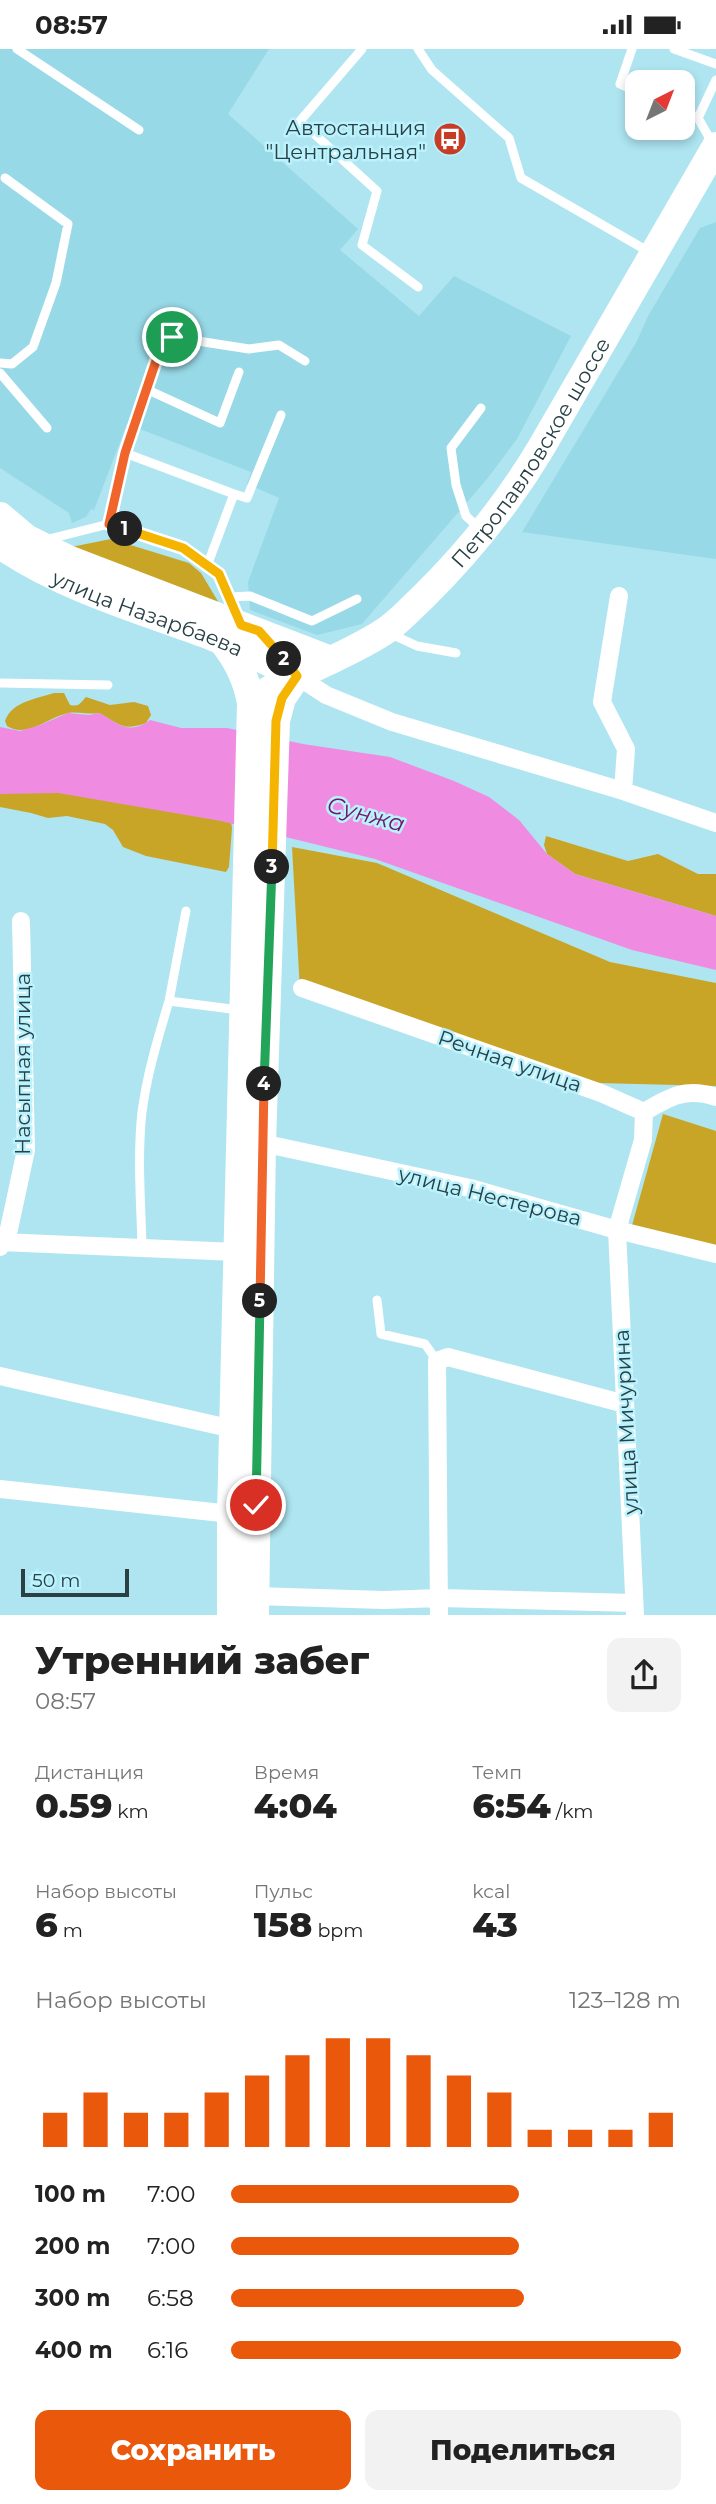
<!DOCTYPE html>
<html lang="ru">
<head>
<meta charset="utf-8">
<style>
	body { margin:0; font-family:Montserrat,sans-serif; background:#f2f2f2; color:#222; height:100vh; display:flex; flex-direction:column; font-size:26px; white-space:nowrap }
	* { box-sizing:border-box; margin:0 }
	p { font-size:23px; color:#767676 }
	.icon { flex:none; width:38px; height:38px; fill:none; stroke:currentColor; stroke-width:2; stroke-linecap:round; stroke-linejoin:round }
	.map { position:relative; height:1566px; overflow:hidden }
	.sheet { display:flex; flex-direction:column; background:#fff; flex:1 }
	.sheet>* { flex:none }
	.needle { width:46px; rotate:42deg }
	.controls { position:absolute; left:625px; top:21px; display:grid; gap:14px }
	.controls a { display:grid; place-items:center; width:70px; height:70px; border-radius:14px; background:#fff; box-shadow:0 4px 10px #0003; font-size:35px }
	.scale { position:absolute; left:21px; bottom:18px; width:108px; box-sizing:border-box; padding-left:7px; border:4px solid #294045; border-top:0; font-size:19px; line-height:24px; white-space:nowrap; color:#294045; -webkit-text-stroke:5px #baf2fe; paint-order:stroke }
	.pin { position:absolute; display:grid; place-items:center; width:60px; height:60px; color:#fff; margin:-30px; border:4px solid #fff; border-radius:50%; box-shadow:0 2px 7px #0007 }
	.km { position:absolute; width:35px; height:35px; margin:-18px; border-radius:50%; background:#222; color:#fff; font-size:19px; line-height:35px; text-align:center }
	.round { display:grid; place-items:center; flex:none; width:74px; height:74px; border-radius:14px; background:#f2f2f2 }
	.summary { display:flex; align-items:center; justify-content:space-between; height:119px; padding:0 35px }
	h1 { font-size:38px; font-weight:800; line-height:52px }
	.metrics { display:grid; grid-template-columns:repeat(3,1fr); gap:10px; height:119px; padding:7px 35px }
	.metrics div { display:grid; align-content:center }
	.metrics b { font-size:35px; font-weight:800 }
	.metrics small { font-size:19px; font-weight:400 }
	.metrics p { font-size:19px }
	.chart { height:196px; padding:14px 35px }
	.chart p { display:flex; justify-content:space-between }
	.chart svg { width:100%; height:126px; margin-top:7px; stroke:#ea580c; stroke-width:6 }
	.cta { display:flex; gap:14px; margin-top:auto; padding:14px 35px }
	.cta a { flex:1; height:80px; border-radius:14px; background:#ea580c; color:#fff; font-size:28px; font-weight:800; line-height:80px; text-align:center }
	.cta a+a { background:#f2f2f2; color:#222 }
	ul { padding:0 35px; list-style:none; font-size:23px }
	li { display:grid; grid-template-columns:112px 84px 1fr; align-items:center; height:52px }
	li i { height:18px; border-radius:9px; background:#ea580c }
	.status { display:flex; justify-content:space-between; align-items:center; height:49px; padding:0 35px; background:#fff; direction:ltr }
	.status svg { height:19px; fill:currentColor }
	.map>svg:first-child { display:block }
	.built { fill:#98d9e7 }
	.green { fill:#c8a526 }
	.water { fill:#f08be2 }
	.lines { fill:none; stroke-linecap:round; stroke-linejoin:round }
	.service { stroke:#fff; stroke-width:9 }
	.minor { stroke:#fff; stroke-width:18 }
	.primary { stroke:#fff; stroke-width:28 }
	.split-1-casing { stroke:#fff; stroke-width:14 }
	.split-2-casing { stroke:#fff; stroke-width:14 }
	.split-3-casing { stroke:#fff; stroke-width:14 }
	.split-4-casing { stroke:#fff; stroke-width:14 }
	.split-5-casing { stroke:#fff; stroke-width:14 }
	.split-6-casing { stroke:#fff; stroke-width:14 }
	.split-1 { stroke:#f0652b; stroke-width:9 }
	.split-2 { stroke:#f5b400; stroke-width:9 }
	.split-3 { stroke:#f5b400; stroke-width:9 }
	.split-4 { stroke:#22a559; stroke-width:9 }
	.split-5 { stroke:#f0652b; stroke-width:9 }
	.split-6 { stroke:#22a559; stroke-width:9 }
	.labels { text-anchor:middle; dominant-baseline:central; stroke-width:5; stroke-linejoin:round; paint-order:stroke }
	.poi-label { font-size:21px; fill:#294045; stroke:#baf2fe; text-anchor:end }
	.street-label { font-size:21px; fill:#294045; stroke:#baf2fe }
	.water-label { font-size:23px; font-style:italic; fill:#711869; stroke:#baf2fe }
</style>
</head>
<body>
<div class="status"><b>08:57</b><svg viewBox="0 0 49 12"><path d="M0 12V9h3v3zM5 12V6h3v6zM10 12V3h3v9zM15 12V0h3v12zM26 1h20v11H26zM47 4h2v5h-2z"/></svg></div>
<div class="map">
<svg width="716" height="1566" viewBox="0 0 716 1566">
	<rect width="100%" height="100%" fill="#aee5f1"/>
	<!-- built -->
	<path class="built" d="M 0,0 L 269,0 L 228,65 L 358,180 L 340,201 L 419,267 L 454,227 L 571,287 L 517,390 L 487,430 L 362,575 L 317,586 L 250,561 L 248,533 L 279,449 L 247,435 L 251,423 L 127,375 L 94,461 L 91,460 L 86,468 L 72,474 L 69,464 L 0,419 Z
		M 716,173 L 716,510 L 522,483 L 637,292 L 648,267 L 700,179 Z"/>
	<!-- green -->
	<path class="green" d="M 111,490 L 189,514 L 201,524 L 219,554 L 71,498 Z
		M 54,644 L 64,644 L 70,656 C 80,658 80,654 86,648 L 110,656 L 134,653 L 148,657 L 151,666 L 146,674 C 121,683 119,674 99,664 C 87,666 75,661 65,665 C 46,670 26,689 7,677 L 5,672 C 12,652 37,650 54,644 Z
		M 29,734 L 231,772 L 232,779 L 229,818 L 226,823 L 146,807 L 123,798 L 113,781 L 105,775 L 67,767 L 48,769 L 31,764 L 0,758 L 0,738 Z
		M 546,787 L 628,812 L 658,805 L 698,825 L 716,825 L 716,867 L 575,825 L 547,805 L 544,796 Z
		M 292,798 L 377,814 L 610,913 L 716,934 L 716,1037 L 598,1034 L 300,942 Z
		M 663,1065 L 716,1082 L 716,1201 L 631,1180 Z"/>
	<!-- water -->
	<path class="water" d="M 68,664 L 89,666 L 99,664 C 118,674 128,687 150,671 L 181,679 L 227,679 L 303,695 L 390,708 L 454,732 L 489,748 L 519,771 L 547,805 L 575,825 L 716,867 L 716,921 L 632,901 L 375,810 L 221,772 L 58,744 L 0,745 L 0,678 L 20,682 L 40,676 Z"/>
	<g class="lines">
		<!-- service -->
		<path class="service" d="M 17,0 L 139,81
			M 362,0 L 300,72 L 377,142 L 362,196 L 418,238
			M 418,0 L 432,21 L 509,89 L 521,129 L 651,204
			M 632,0 L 620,35 L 637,43
			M 674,0 L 716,15
			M 682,62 L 698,69
			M 713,95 L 698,69 L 716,31
			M 0,314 L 12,315 L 33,298 L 56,234 L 68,175 L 5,129
			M 0,324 L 47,379
			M 146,340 L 162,294 L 172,288 L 249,300 L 279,296 L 305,312
			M 234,445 L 125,404 L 146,340 L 220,374 L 239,323
			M 109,475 L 125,404
			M 479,479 L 466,467 L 456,436 L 451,399 L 481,359
			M 45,491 L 109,475 L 183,499 L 219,525 L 237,568
			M 207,517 L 234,445 L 247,449 L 281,366
			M 229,548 L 250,547 L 312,572 L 357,550
			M 391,585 L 417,597 L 456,604
			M 0,634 L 108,636
			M 186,862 L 169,952 L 239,961
			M 142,1199 C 141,1154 137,1108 142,1063 C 147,1025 158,989 169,952
			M 377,1251 L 381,1285 L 425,1295 L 437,1312"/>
		<!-- minor -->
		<path class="minor" d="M 619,547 L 602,653 L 626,700 L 623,742
			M 297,627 L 326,646 L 392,673 L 623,742 L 716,774
			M 302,939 L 601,1044 L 644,1063 C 669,1048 686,1038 716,1048
			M 262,1094 L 470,1139 L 617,1181 L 716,1205
			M 0,1193 L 237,1203
			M 0,1198 L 9,1180 L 26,1101 L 21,872
			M 0,1327 L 233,1380
			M 0,1440 L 231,1465
			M 255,1547 L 384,1551 L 439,1549 L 634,1554
			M 439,1566 L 437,1312 L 448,1308 L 625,1355
			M 635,1566 L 617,1181 L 643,1091 L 644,1063"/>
		<!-- primary -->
		<g class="primary">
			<path d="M 0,467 L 26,489 L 68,510 L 331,611"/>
			<path id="s1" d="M 0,496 C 63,539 137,560 208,586 C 238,598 268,613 297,627"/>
			<path d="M 223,593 C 238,612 247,630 251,654"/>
			<path id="s2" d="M 231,1566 L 231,1465 L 251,654 C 267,640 282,634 301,625 C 329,612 357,600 382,584 C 397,575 409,561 422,549 C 468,504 508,454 541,399 L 716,97"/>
			<path d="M 255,1566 L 262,1094 L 276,672 L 282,649 L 297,627"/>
		</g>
	</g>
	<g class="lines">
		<defs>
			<path id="split-1" d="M 125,480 L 109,475 L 125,404 L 162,294 L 172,288"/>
			<path id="split-2" d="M 125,480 L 183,499 L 219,525 L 241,576 L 259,582 L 284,610"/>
			<path id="split-3" d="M 272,818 L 276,672 L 282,649 L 297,627 L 284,610"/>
			<path id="split-4" d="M 264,1035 L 272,818"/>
			<path id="split-5" d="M 260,1252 L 264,1035"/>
			<path id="split-6" d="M 256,1456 L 260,1252"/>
		</defs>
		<!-- split-1 casing -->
		<use href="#split-1" class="split-1-casing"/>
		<!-- split-2 casing -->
		<use href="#split-2" class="split-2-casing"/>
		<!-- split-3 casing -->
		<use href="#split-3" class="split-3-casing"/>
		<!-- split-4 casing -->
		<use href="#split-4" class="split-4-casing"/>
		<!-- split-5 casing -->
		<use href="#split-5" class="split-5-casing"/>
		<!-- split-6 casing -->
		<use href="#split-6" class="split-6-casing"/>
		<!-- split-1 -->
		<use href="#split-1" class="split-1"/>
		<!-- split-2 -->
		<use href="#split-2" class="split-2"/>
		<!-- split-3 -->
		<use href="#split-3" class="split-3"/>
		<!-- split-4 -->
		<use href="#split-4" class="split-4"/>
		<!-- split-5 -->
		<use href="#split-5" class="split-5"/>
		<!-- split-6 -->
		<use href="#split-6" class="split-6"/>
	</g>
	<!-- icons -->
	<defs>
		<symbol id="bus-disc" viewBox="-11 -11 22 22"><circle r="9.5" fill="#c73c24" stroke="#baf2fe"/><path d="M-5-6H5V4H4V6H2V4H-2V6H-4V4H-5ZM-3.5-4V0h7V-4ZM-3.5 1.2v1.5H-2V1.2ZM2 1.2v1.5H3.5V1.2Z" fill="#fff"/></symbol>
	</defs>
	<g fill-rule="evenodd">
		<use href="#bus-disc" x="431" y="71" width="38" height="38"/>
	</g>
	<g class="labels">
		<!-- poi labels -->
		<g class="poi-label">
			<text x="426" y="78">Автостанция<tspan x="426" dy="24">"Центральная"</tspan></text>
		</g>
		<!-- street labels -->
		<g class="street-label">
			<text stroke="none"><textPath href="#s2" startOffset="1297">Петропавловское шоссе</textPath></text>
			<text stroke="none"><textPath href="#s1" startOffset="163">улица Назарбаева</textPath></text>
			<text transform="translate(510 1012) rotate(19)">Речная улица</text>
			<text transform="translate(22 1015) rotate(-90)">Насыпная улица</text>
			<text transform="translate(490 1147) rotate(14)">улица Нестерова</text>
			<text transform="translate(626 1373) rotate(-93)">улица Мичурина</text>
		</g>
		<!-- water labels -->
		<g class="water-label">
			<text transform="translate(366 765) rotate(15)">Сунжа</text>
		</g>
	</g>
</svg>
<div class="controls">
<a><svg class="needle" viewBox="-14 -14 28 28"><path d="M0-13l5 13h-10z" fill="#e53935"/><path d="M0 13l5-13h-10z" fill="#767676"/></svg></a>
</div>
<div class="scale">50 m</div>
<div class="pin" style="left:172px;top:288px;background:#1e9e55"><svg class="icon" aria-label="arrive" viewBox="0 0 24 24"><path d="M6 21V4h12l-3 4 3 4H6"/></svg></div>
<div class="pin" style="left:256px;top:1456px;background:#d93025"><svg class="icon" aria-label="check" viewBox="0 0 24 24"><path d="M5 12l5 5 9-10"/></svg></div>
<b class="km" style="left:125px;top:480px">1</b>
<b class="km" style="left:284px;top:610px">2</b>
<b class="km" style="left:272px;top:818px">3</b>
<b class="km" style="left:264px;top:1035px">4</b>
<b class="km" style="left:260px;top:1252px">5</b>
</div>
<section class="sheet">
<div class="summary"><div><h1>Утренний забег</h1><p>08:57</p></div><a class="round"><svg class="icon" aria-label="share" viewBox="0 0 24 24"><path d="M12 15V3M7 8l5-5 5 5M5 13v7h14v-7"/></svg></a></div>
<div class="metrics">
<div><p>Дистанция</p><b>0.59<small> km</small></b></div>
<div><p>Время</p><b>4:04</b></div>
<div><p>Темп</p><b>6:54<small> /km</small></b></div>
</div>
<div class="metrics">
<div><p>Набор высоты</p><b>6<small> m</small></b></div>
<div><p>Пульс</p><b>158<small> bpm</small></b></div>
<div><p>kcal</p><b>43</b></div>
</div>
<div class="chart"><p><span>Набор высоты</span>123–128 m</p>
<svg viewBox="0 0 160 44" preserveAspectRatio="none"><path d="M5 44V32M15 44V25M25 44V32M35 44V32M45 44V25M55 44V19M65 44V12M75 44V6M85 44V6M95 44V12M105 44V19M115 44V25M125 44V38M135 44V38M145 44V38M155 44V32"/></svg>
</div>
<ul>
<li><b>100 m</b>7:00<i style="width:64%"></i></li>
<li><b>200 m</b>7:00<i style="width:64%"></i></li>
<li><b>300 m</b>6:58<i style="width:65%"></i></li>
<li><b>400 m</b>6:16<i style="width:100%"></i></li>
</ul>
<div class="cta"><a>Сохранить</a><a>Поделиться</a></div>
</section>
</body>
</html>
